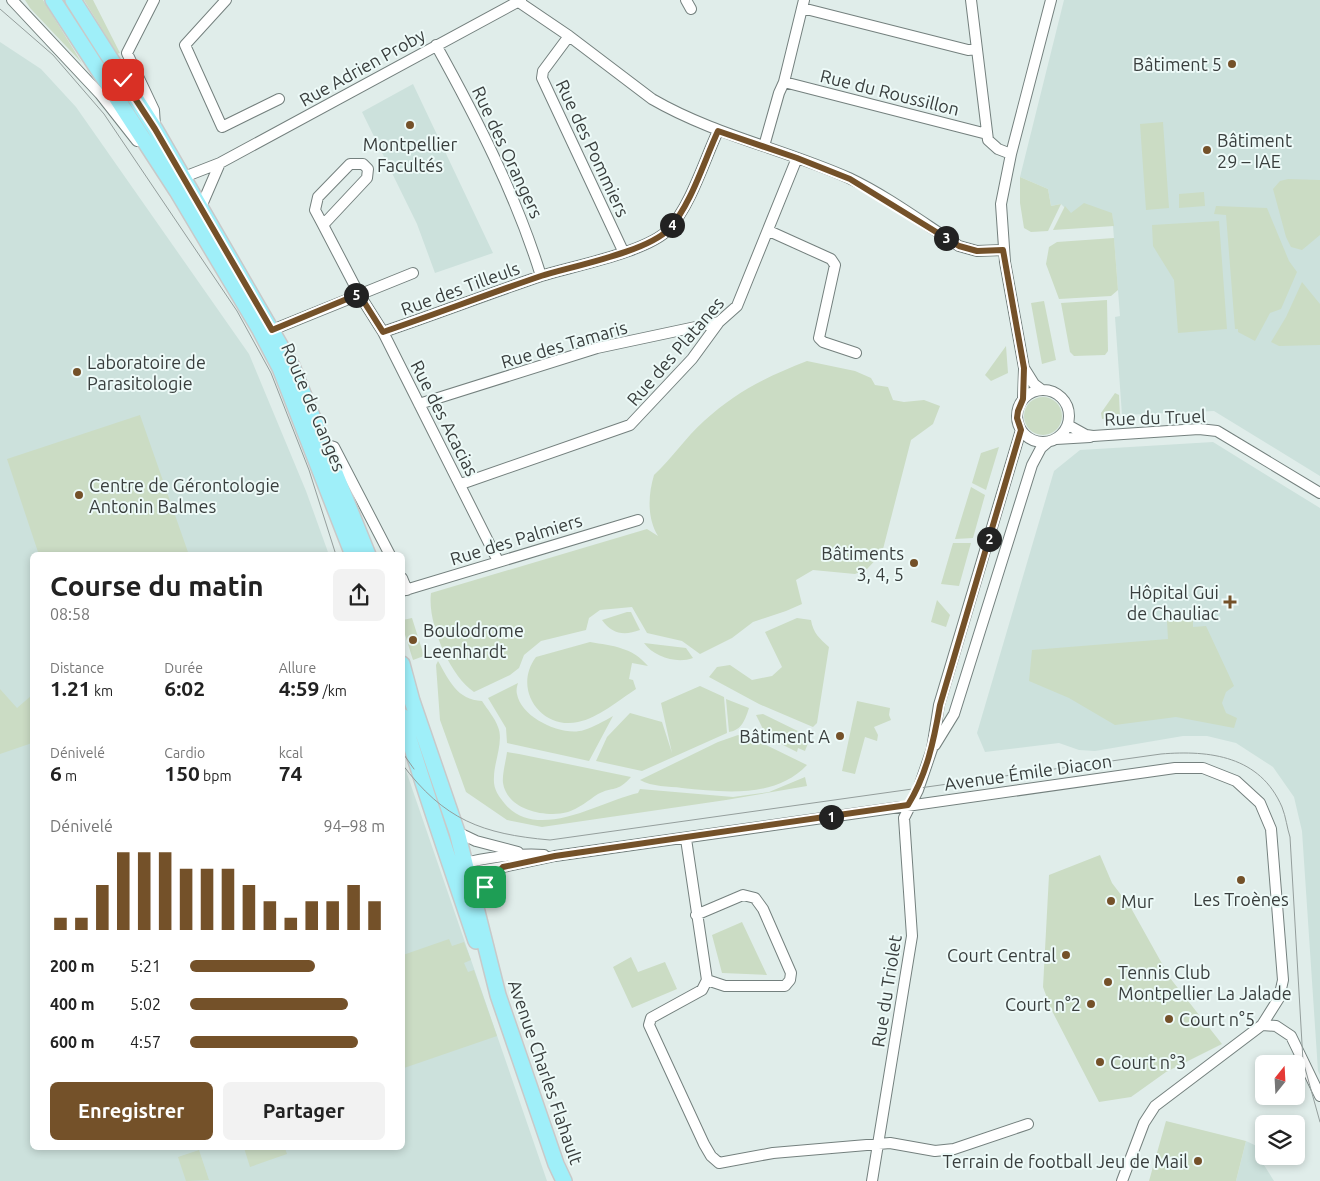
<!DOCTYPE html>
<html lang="fr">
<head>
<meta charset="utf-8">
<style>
	body { margin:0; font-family:Ubuntu,sans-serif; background:#f2f2f2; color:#222; height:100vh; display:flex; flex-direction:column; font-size:19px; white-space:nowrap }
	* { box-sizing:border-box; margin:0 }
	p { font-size:16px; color:#767676 }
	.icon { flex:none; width:28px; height:28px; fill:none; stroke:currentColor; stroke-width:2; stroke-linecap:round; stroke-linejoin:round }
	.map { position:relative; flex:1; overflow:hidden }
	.details { position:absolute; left:30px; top:552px; width:375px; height:598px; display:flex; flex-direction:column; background:#fff; border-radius:8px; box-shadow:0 2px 8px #0003 }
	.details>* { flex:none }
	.needle { width:32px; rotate:18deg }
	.fabs { position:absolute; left:1255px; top:1055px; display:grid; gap:10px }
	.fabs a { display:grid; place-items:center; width:50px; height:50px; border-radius:8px; background:#fff; box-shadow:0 2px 8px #0003; font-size:25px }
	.pin { position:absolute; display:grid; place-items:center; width:42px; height:42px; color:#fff; margin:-21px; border-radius:10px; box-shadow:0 2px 8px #0006 }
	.km { position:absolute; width:25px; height:25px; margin:-12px; border-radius:50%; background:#222; color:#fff; font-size:14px; line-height:25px; text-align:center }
	.round { display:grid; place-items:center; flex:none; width:52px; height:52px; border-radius:8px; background:#f2f2f2 }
	.headline { display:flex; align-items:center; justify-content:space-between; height:85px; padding:0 20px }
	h1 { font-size:28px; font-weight:700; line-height:38px }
	.figures { display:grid; grid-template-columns:repeat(3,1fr); gap:8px; height:85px; padding:5px 20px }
	.figures div { display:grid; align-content:center }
	.figures b { font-size:21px; font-weight:700 }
	.figures small { font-size:14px; font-weight:400 }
	.figures p { font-size:14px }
	.chart { height:140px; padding:10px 20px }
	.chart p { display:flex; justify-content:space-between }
	.chart svg { width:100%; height:90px; margin-top:5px; stroke:#745129; stroke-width:6 }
	.action { display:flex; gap:10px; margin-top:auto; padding:10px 20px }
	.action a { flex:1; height:58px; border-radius:8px; background:#745129; color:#fff; font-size:20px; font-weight:700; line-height:58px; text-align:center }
	.action a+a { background:#f2f2f2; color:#222 }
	ul { padding:0 20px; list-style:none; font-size:16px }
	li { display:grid; grid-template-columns:80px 60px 1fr; align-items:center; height:38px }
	li i { height:12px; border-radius:6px; background:#745129 }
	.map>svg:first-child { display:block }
	.built { fill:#cce1dc }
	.green { fill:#cbdcc4 }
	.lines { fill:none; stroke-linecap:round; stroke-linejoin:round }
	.minor-casing { stroke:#74807e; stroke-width:12 }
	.primary-casing { stroke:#c8c9c9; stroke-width:18 }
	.minor { stroke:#fff; stroke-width:10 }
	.primary { stroke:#9feff9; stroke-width:15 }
	.tram { stroke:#949e9c; stroke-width:1 }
	.route-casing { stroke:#fff; stroke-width:10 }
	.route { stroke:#745129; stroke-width:6 }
	.poi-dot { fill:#745129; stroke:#edfaf8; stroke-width:2 }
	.labels { text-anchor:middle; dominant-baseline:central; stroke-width:4; stroke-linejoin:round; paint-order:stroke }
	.poi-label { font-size:18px; fill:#393e3d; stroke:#edfaf8; text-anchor:start }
	.street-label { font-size:18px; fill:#393e3d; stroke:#edfaf8 }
</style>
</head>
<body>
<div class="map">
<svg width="1320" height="1181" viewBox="0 0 1320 1181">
	<rect width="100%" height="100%" fill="#e0edea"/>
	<!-- built -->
	<path class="built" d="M 1064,0 L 1320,0 L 1320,476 L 1214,411 L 1122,415 L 1115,317 L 1120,316 L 1112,213 L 1071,214 L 1061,204 L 1051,206 L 1048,189 L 1020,177 Z
		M 0,42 L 41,69 L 76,107 L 249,354 L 306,491 L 329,555 L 32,555 L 32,1148 L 402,1148 L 403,762 L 547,1181 L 0,1181 Z
		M 413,84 L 493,253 L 435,273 L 417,224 L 362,112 Z
		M 1213,442 L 1320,508 L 1320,1075 L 1318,1071 L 1302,831 L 1294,797 L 1273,767 L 1236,743 L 1207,736 L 1183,736 L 1095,751 L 1079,750 L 1059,743 L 985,752 L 977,733 L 1054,471 L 1080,450 Z
		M 1246,1141 L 1263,1149 L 1257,1154 L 1274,1181 L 1236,1181 Z"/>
	<!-- green -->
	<path class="green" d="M 25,0 L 43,0 L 82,63 L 30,8 Z
		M 84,0 L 93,0 L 120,53 L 117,54 Z
		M 1163,122 L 1169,208 L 1146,210 L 1140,124 Z
		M 1020,177 L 1048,189 L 1051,206 L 1061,204 L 1048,231 L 1031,232 L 1024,228 L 1020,203 Z
		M 1288,179 L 1320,180 L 1320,235 L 1302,250 L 1291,247 L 1286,237 L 1273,189 L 1280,181 Z
		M 1204,192 L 1205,206 L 1179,208 L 1179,194 Z
		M 1084,203 L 1112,213 L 1114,226 L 1053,230 L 1065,206 L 1071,213 Z
		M 1216,206 L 1267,208 L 1289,261 L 1297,272 L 1281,309 L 1270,313 L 1255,341 L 1238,332 L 1238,329 L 1235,329 L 1226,215 L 1214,214 Z
		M 1219,221 L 1227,329 L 1178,333 L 1174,280 L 1153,246 L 1152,225 Z
		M 1114,238 L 1118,290 L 1111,296 L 1059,299 L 1046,264 L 1049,247 L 1057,242 Z
		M 1302,282 L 1320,304 L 1320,345 L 1279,346 L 1271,342 L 1286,317 Z
		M 1107,300 L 1108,351 L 1105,355 L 1074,356 L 1070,352 L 1061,303 Z
		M 1044,301 L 1056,360 L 1042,364 L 1031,303 Z
		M 1006,346 L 1008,373 L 991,381 L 985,375 Z
		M 807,361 L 855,371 L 871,378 L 875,385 L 888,387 L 893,400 L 904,402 L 924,400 L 940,406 L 933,424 L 911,440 L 882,553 L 867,569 L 855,574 L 813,570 L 796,580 L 802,604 L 786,611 L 753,622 L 732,638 L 700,654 L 682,641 L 647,633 L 632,607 L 600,610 L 589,618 L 586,630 L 541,641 L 524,655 L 519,668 L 510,675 L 474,692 C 450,676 427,623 431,593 L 647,529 L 658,536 C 647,518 648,495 654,475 C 672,458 686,437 704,421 C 737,391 766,377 807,361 Z
		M 1115,393 L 1119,395 L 1120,417 L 1102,419 L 1101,413 Z
		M1024 416a19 19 0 1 1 38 0a19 19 0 1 1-38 0Z
		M 140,415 L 189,555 L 39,555 L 7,459 Z
		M 999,447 L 986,490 L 972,483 L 981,453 Z
		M 971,487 L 985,495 L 973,538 L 955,539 Z
		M 953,543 L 971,543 L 959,586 L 941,584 Z
		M 937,600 L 950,615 L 946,627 L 931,622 Z
		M 627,612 L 631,612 L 640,630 C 624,636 612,634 602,620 Z
		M 412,618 L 424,656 L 413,660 L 402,625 L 403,620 Z
		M 797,618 L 811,620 C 813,633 820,639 829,647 L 817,723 L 813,727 L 759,704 L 709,677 L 717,667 L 730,665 L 752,680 L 772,676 L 782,667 L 765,632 Z
		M 1193,619 L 1193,627 L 1206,626 L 1234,686 L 1226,692 L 1222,703 L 1226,713 L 1237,718 L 1234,728 L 1176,717 L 1115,725 L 1069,698 L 1029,681 L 1032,650 L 1168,639 L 1167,621 Z
		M 590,642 C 613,646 632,647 648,666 L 632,663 L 629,679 L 633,680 L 636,689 C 619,700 598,718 578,722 C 541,730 512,689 536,657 Z
		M 644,643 L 686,648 L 693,658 C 677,664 654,657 644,643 Z
		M 438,661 C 449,680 457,700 482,701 C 487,709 495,718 498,727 C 504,741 494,762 494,777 C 493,789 498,795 505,804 C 538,842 599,802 638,793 L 640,789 L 733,797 L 769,792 L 805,777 L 807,786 L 726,800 L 542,827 L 507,820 L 466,792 L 440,720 L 436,665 Z
		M 518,683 C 517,686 516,691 517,694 C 521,718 563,737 584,730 C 594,727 604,721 613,716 L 589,761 L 507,743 L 506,728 L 488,698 Z
		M 700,686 L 724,697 L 727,733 L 642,771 L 596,761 L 607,737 L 630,713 L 662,722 L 672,753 L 661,703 Z
		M 0,689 L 17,708 L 32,695 L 32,743 L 0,754 Z
		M 726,699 L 749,708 C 745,720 742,730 729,732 Z
		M 857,701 L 890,708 L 889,715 L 891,720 L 874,727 L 878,735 L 877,741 L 865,737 L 855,774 L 842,771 Z
		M 763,714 L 808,736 L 810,738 L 805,751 L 798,748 L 797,752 L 767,737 L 756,715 Z
		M 738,735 L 756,740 L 807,765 C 775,799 723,792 682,788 C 669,786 652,787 640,780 L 718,742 Z
		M 507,752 L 519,754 L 631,777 C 617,793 613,786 598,794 C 589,800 578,809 568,812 C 546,818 507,810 503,783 C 502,774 506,761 507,752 Z
		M 1100,855 L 1112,883 L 1131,908 L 1170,978 L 1222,1044 L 1166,1072 L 1131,1097 L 1099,1102 L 1051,1009 L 1043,987 L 1049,875 Z
		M 742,922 L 767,975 L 722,973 L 712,935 Z
		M 449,939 L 452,946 L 464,942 L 471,960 L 464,963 L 468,972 L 474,970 L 497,1036 L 404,1068 L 402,1062 L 403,955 Z
		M 631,957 L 638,972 L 665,962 L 677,989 L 632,1008 L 613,967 Z
		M 1166,1121 L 1246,1141 L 1236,1181 L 1149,1181 Z
		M 244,1148 L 285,1148 L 287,1154 L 250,1167 Z
		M 199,1150 L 209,1180 L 186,1181 L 178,1157 Z"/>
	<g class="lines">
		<defs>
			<path id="minor" d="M 12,0 L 100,94 L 137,141
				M 154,0 L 127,53 L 154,110 L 155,126
				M 226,0 L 185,45 L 222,127 L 279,99
				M 516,0 L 569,36 L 652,99 C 714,135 784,149 849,178 C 887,196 923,223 959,246 L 977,251 L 1003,250
				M 686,0 L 691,9
				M 971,0 L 988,140 L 998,149 L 1011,154
				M 802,8 L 968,50 L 977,49
				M 569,36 L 543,71 L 542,78 L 623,251
				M 436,45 C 477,119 516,195 541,276
				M 784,82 L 987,134
				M 764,146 L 779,93 L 784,82 L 804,0
				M 184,177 L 220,163 L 521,0
				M 201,207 L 220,163
				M 323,225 L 315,210 L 318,197 L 350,164 L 363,164 L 368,169 L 367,178 L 323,225 L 359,294 L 383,332 L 498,561
				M 769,231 L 831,259 L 835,265 L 819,338 L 823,342 L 856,353
				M 272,330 L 413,273
				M 383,332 C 436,314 488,294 541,276 C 573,266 648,252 669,229 C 691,205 704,161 718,131
				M 1042,390 L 1034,384 L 1024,368 L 1005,262 L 1001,204 L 1011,154 L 1051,0
				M1017 416a26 26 0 1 1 52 0a26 26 0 1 1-52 0Z
				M 1023,399 L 1024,369
				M 419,404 L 597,348 L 719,322
				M 1068,425 L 1086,435 L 1093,436 L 1199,429 L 1217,431 L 1320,493
				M 1056,439 L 1090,437
				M 324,444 L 334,447 L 390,555
				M 461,484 L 630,425 L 692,359 L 719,322 L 737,306 L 797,158
				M 402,578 L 407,590
				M 402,591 L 638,520
				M 935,745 L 954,714 L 1032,465 L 1041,448 L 1048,442
				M 457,832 L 476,841 L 518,852
				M 686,839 L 707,980 L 702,990 L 651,1018 L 649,1025 L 704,1144 L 711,1156 L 719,1163 L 773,1153 L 890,1143 L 935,1151 L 954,1149 L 1028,1124
				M 503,867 L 472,872 L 466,868 L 469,862 C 493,857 519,853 544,855
				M 476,904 L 487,883 L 503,867 L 555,856 L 1175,768 L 1203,768 L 1236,781 L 1260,803 L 1271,829 L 1283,980 L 1279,998 L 1262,1025 L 1155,1106 L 1144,1123 L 1122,1181
				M 696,915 L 743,895 L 755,898 L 763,909 L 791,973 L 790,980 L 785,986 L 725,986 L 707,980
				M 1262,1025 L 1276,1026 L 1291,1036 L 1320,1096
				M 872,1181 L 912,936 L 904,818 L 918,790 L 932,749 L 939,705 L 1021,430"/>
			<path id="primary" d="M 53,0 L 177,191 L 260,330 L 280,368 L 353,555
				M 73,0 L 155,129 L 292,366 L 368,555
				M 402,664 L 412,701 L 457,832 L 498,995 L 556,1164 L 564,1181
				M 402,716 C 425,792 451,866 476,941"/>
		</defs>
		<!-- minor casing -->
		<use href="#minor" class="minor-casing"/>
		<!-- primary casing -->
		<use href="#primary" class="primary-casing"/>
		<!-- minor -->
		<use href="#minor" class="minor"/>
		<!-- primary -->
		<use href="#primary" class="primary"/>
		<!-- tram -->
		<path class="tram" d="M 0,9 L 53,55 L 104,114 L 237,311 L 271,373 L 309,470 L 336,555
			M 402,752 L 414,769
			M 402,764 C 444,820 482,834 550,840 L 1161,754 C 1210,750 1260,756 1282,807 C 1286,817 1287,828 1290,837 L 1303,1061 L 1320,1122"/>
	</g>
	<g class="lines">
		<defs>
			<path id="route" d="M 123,80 L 155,129 L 272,330 L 359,294 L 383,332 C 436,314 488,294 541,276 C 573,266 647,252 669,229 C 691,205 704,161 718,131 L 797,158 L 850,179 L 959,246 L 977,251 L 1003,250 L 1024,368 L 1023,399 L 1018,411 L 1017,418 L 1021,430 L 940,705 C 934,740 927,774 908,805 L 555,856 L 503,867 L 485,887"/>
		</defs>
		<!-- route casing -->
		<use href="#route" class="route-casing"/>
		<!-- route -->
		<use href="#route" class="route"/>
	</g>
	<!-- markers -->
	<g class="poi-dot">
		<circle cx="1232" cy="64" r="5"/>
		<circle cx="410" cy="125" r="5"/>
		<circle cx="1207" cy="150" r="5"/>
		<circle cx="77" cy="372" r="5"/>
		<circle cx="79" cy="495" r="5"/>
		<circle cx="914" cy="563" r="5"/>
		<path d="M1227.5 594.5h5v5h5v5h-5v5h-5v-5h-5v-5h5z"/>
		<circle cx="413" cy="640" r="5"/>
		<circle cx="840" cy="736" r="5"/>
		<circle cx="1241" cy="880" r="5"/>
		<circle cx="1111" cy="901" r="5"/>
		<circle cx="1066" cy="955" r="5"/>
		<circle cx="1108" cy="982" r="5"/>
		<circle cx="1091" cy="1004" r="5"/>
		<circle cx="1169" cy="1019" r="5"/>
		<circle cx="1100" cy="1062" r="5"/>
		<circle cx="1198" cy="1161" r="5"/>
	</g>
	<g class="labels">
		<!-- poi labels -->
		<g class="poi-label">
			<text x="1222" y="64" text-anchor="end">Bâtiment 5</text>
			<text x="1217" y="140">Bâtiment<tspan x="1217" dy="21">29 – IAE</tspan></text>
			<text x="410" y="144" text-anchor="middle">Montpellier<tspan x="410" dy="21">Facultés</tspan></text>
			<text x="87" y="362">Laboratoire de<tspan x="87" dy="21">Parasitologie</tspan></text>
			<text x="89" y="485">Centre de Gérontologie<tspan x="89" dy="21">Antonin Balmes</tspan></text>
			<text x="904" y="553" text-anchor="end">Bâtiments<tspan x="904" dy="21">3, 4, 5</tspan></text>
			<text x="1219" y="592" text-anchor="end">Hôpital Gui<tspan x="1219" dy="21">de Chauliac</tspan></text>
			<text x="423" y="630">Boulodrome<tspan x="423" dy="21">Leenhardt</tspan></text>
			<text x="830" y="736" text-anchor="end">Bâtiment A</text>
			<text x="1241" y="899" text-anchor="middle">Les Troènes</text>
			<text x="1121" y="901">Mur</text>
			<text x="1056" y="955" text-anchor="end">Court Central</text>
			<text x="1118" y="972">Tennis Club<tspan x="1118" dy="21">Montpellier La Jalade</tspan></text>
			<text x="1081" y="1004" text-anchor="end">Court n°2</text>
			<text x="1179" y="1019">Court n°5</text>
			<text x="1110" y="1062">Court n°3</text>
			<text x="1188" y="1161" text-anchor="end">Terrain de football Jeu de Mail</text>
		</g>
		<!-- street labels -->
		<g class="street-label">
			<text transform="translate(362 67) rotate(-29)">Rue Adrien Proby</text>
			<text transform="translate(890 92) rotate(14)">Rue du Roussillon</text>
			<text transform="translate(593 148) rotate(65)">Rue des Pommiers</text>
			<text transform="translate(508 152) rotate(65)">Rue des Orangers</text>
			<text transform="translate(460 288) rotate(-20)">Rue des Tilleuls</text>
			<text transform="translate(564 344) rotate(-16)">Rue des Tamaris</text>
			<text transform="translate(675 351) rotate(-49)">Rue des Platanes</text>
			<text transform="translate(314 407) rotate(67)">Route de Ganges</text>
			<text transform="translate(1155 417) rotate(-2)">Rue du Truel</text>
			<text transform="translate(445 418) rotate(63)">Rue des Acacias</text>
			<text transform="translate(516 539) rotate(-17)">Rue des Palmiers</text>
			<text transform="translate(1028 772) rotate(-8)">Avenue Émile Diacon</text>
			<text transform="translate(886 991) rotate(-81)">Rue du Triolet</text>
			<text transform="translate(546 1072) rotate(71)">Avenue Charles Flahault</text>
		</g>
	</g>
</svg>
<div class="fabs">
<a><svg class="needle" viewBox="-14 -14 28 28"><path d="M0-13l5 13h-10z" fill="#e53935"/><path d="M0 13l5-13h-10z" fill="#767676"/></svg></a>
<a><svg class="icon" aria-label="layers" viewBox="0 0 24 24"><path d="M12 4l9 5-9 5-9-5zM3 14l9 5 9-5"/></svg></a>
</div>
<div class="pin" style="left:485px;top:887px;background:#1e9e55"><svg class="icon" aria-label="arrive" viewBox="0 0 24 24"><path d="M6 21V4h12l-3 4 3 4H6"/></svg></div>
<div class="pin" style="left:123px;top:80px;background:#d93025"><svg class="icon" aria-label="check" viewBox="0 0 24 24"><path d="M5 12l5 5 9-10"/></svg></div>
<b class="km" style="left:831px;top:817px">1</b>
<b class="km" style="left:989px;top:539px">2</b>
<b class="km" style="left:946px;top:238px">3</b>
<b class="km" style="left:672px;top:225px">4</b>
<b class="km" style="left:356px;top:295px">5</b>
<section class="details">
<div class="headline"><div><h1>Course du matin</h1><p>08:58</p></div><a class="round"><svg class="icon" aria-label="share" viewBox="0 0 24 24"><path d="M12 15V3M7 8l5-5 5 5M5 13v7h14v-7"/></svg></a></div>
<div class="figures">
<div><p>Distance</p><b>1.21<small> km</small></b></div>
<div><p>Durée</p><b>6:02</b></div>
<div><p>Allure</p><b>4:59<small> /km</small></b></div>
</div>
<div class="figures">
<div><p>Dénivelé</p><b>6<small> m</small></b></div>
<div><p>Cardio</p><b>150<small> bpm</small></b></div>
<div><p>kcal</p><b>74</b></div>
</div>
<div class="chart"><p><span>Dénivelé</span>94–98 m</p>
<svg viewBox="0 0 160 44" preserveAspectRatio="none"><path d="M5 44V38M15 44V38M25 44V22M35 44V6M45 44V6M55 44V6M65 44V14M75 44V14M85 44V14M95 44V22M105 44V30M115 44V38M125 44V30M135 44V30M145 44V22M155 44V30"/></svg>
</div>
<ul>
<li><b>200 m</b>5:21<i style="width:64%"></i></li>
<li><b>400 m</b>5:02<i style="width:81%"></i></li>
<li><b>600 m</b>4:57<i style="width:86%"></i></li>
</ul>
<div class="action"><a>Enregistrer</a><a>Partager</a></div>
</section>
</div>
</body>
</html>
